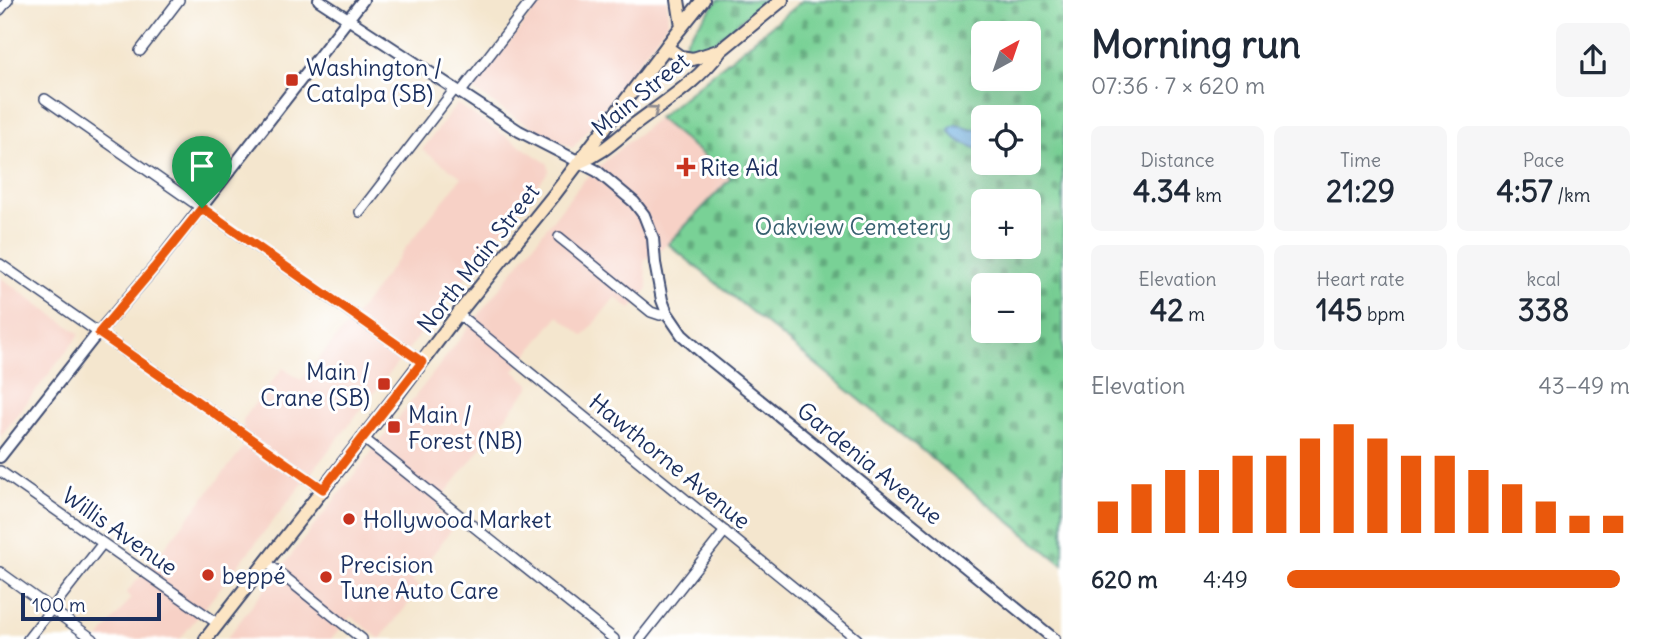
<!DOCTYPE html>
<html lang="en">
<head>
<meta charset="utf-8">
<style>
	body { margin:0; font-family:Delius,sans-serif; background:#f6f6f7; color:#1f2937; height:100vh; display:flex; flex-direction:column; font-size:26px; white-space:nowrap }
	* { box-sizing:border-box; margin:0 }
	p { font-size:23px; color:#747a83 }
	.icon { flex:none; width:38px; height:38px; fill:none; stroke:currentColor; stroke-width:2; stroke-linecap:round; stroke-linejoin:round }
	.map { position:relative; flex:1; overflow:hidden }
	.sheet { display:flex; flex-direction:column; background:#fff; width:595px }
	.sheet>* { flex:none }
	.needle { width:46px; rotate:40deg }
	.fabs { position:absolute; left:971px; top:21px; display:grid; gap:14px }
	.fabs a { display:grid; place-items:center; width:70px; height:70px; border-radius:10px; background:#fff; box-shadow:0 7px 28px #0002; font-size:35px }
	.scale { position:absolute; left:21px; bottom:18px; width:140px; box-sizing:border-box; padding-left:7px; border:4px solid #1b2f5e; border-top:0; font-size:19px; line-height:24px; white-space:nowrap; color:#1b2f5e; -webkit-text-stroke:5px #fff; paint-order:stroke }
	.pin { position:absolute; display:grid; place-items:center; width:60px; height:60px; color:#fff; margin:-72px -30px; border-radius:50% 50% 50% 0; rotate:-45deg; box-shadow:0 0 7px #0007 }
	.pin .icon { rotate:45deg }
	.round { display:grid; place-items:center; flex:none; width:74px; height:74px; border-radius:10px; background:#f6f6f7 }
	.summary { display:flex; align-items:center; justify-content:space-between; height:119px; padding:0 28px }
	h1 { font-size:38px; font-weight:700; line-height:52px }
	.metrics { display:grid; grid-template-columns:repeat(3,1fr); gap:10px; height:119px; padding:7px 28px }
	.metrics div { display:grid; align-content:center; border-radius:10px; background:#f6f6f7; text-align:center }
	.metrics b { font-size:30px; font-weight:700 }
	.metrics small { font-size:19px; font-weight:400 }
	.metrics p { font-size:19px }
	.chart { height:196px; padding:14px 28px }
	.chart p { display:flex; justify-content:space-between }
	.chart svg { width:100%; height:126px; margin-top:7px; stroke:#ea580c; stroke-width:6 }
	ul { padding:0 28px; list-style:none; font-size:23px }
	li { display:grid; grid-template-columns:112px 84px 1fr; align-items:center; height:52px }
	li i { height:18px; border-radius:9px; background:#ea580c }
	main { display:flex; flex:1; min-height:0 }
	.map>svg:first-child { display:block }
	.built { fill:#f7d1c6 }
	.cemetery { fill:url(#cemetery-stones); stroke:#4a807a; stroke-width:2; fill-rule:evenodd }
	.water { fill:#6fb2e4; stroke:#4570a1; stroke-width:2 }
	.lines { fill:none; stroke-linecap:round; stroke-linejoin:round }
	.minor-casing { stroke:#3c4a6f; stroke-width:12 }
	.tertiary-casing { stroke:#3c4a6f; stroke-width:14 }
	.secondary-casing { stroke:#3c4a6f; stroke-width:16 }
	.minor { stroke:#fff; stroke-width:9 }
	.tertiary { stroke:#fff; stroke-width:10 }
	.secondary { stroke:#fce5c4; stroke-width:12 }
	.oneway { stroke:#8c8a91 }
	.route-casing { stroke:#fff; stroke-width:14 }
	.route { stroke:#ea580c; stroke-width:9 }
	.poi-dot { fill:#c8321e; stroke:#fff; stroke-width:2.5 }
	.labels { text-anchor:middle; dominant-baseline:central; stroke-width:6; stroke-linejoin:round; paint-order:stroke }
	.poi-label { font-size:23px; fill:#1b2f5e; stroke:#fff; text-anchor:start }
	.street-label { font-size:23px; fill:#1b2f5e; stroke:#fff }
	.park-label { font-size:23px; fill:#37606f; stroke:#fff }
</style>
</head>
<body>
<main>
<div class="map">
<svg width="1063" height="639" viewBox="0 0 1063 639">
	<defs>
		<pattern id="cemetery-stones" width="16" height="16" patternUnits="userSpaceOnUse" patternTransform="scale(1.75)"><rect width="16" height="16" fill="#79d196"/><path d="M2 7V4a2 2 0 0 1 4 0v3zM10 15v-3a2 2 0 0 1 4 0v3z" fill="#62aa7e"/></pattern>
	</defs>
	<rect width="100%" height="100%" fill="#fff"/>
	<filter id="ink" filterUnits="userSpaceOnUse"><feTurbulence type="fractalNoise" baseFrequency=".0143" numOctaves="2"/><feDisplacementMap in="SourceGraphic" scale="14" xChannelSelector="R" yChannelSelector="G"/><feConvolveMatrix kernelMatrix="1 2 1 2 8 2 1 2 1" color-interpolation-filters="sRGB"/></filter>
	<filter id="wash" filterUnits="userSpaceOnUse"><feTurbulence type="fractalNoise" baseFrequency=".00686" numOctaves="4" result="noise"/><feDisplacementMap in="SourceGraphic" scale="28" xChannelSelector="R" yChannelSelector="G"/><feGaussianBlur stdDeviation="1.57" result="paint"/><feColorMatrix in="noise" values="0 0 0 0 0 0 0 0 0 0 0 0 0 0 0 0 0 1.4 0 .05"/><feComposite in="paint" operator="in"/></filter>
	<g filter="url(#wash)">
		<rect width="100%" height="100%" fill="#f4e6ce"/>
		<!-- built -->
		<path class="built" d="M 542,0 L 667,0 L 668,22 L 579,141 L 572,148 L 517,119 L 473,90 Z
			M 457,104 L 548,164 L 549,171 L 180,639 L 99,639 L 131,598 L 126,593 L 153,562 L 244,447 L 243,420 L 249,411 L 283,368 L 301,380 L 363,306 L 404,250 L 462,177 L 422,150 Z
			M 658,118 L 731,178 L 668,244 L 644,260 L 648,288 L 631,309 L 615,297 L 584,336 L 558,316 L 514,371 L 531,385 L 447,491 L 436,509 L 455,525 L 412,581 L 421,588 L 380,639 L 351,616 L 331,639 L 226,639 L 583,181 L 612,155 Z
			M 0,277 L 80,334 L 0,437 Z"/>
		<!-- cemetery -->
		<path class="cemetery" d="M 718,0 L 765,0 L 712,44 L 694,53 L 685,45 L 686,40 Z
			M 803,0 L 1063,0 L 1063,565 L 668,244 L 731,178 L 658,118 ZM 984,33 L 1029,33 L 1029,79 L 984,79 ZM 984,117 L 1029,117 L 1029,163 L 984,163 ZM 984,201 L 1029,201 L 1029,247 L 984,247 ZM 984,285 L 1029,285 L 1029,331 L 984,331 Z"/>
		<!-- water -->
		<path class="water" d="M 955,125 L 962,126 L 971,130 L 983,128 L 983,151 C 971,145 954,143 949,129 Z"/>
	</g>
	<g filter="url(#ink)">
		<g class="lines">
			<defs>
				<path id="minor" d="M 0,10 L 8,0
					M 140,51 L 179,0
					M 460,93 L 532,0
					M 45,99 L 422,362
					M 360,212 L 455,89
					M 559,237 L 651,312 L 660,315 L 667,313
					M 0,264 L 323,489
					M 458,314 L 857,639
					M 363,438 L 614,639
					M 0,471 L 217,623
					M 266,562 L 362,639
					M 0,572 L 93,639
					M 28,639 L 103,543
					M 640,639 L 725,531"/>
				<path id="tertiary" d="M 319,0 L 519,131 L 597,171 L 634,202 L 644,215 L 653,238 L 655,263 L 662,300 L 667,313 L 682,335 L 708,358 L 1054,639
					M 0,457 L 92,340 L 154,268 L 363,0"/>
				<path id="secondary" d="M 678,0 L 682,26 L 679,30
					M 679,30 L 703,0
					M 669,43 L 666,47 L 680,57 L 693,59 L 721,50 L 782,0
					M 580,162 C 603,153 615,140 634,125 C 663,103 700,80 721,50
					M 206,639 L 396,396 L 458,314 L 554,195 L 682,26"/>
			</defs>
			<!-- minor casing -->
			<use href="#minor" class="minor-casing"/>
			<!-- tertiary casing -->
			<use href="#tertiary" class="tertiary-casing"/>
			<!-- secondary casing -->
			<use href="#secondary" class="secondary-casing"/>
			<!-- minor -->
			<use href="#minor" class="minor"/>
			<!-- tertiary -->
			<use href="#tertiary" class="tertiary"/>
			<!-- secondary -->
			<use href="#secondary" class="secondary"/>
		</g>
		<!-- one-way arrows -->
		<defs><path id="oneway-chevron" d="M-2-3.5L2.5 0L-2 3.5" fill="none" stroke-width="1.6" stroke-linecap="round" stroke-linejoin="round" transform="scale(1.75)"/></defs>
		<use class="oneway" href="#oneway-chevron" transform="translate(654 110) rotate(-37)"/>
	</g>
	<g class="lines" filter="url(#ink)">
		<defs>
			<path id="route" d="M 202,208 L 422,362 L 323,489 L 99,333 L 154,268 Z"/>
		</defs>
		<!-- route casing -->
		<use href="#route" class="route-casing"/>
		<!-- route -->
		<use href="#route" class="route"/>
	</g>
	<!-- markers -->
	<g class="poi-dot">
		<rect x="285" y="73" width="14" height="14" rx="3.5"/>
		<path d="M682.5 156.5h7v7h7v7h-7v7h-7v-7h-7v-7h7z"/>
		<rect x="377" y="377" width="14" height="14" rx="3.5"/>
		<rect x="387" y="420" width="14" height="14" rx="3.5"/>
		<circle cx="349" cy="519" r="7"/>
		<circle cx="208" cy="575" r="7"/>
		<circle cx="326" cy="577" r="7"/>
	</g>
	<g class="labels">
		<!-- poi labels -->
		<g class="poi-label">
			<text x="306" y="67">Washington /<tspan x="306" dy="26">Catalpa (SB)</tspan></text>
			<text x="700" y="167">Rite Aid</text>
			<text x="370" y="371" text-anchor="end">Main /<tspan x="370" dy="26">Crane (SB)</tspan></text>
			<text x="408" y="414">Main /<tspan x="408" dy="26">Forest (NB)</tspan></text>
			<text x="363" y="519">Hollywood Market</text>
			<text x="340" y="564">Precision<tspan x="340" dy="26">Tune Auto Care</tspan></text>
			<text x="222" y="575">beppé</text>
		</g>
		<!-- street labels -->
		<g class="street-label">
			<text transform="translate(640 94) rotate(-39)">Main Street</text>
			<text transform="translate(478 258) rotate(-52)">North Main Street</text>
			<text transform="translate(670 461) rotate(39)">Hawthorne Avenue</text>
			<text transform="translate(870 463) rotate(39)">Gardenia Avenue</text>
			<text transform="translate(120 531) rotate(35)">Willis Avenue</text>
		</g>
		<!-- park labels -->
		<g class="park-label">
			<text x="853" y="226">Oakview Cemetery</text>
		</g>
	</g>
</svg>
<div class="fabs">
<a><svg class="needle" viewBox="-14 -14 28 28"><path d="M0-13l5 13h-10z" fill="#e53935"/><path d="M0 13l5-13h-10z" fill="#747a83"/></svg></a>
<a><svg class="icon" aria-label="locate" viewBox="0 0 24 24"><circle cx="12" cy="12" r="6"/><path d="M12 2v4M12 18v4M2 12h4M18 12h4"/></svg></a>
<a>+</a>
<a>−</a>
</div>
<div class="scale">100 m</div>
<div class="pin" style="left:202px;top:208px;background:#1e9e55"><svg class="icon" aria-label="arrive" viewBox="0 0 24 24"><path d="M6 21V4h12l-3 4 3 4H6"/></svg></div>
</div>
<section class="sheet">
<div class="summary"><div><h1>Morning run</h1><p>07:36 · 7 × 620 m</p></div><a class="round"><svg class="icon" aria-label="share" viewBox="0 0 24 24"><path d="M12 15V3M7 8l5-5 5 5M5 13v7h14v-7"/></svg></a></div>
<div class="metrics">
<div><p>Distance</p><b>4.34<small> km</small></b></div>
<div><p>Time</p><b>21:29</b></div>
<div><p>Pace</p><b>4:57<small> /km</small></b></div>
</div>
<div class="metrics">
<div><p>Elevation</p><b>42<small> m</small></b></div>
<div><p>Heart rate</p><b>145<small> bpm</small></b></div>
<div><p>kcal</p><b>338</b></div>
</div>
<div class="chart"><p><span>Elevation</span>43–49 m</p>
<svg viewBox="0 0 160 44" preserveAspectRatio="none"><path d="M5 44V33M15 44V27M25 44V22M35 44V22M45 44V17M55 44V17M65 44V11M75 44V6M85 44V11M95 44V17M105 44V17M115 44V22M125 44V27M135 44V33M145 44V38M155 44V38"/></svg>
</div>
<ul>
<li><b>620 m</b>4:49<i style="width:97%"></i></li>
</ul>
</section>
</main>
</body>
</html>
